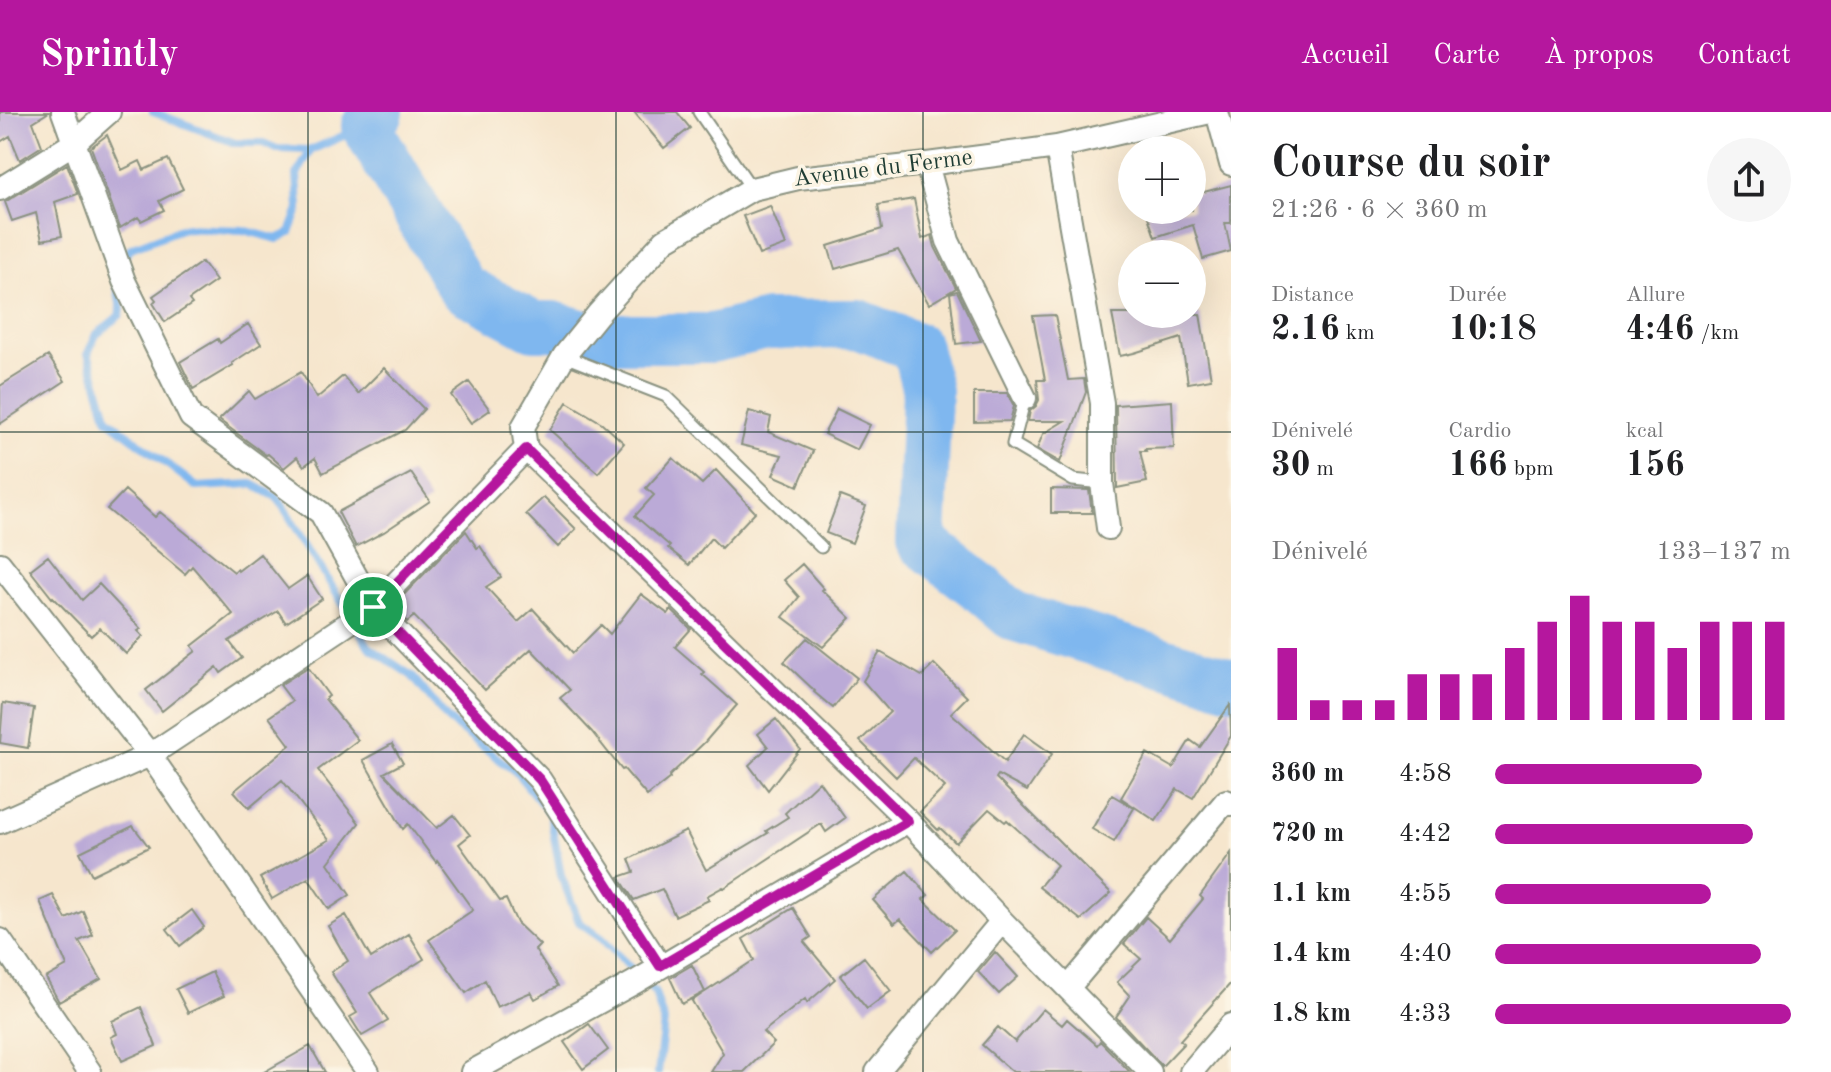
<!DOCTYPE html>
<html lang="fr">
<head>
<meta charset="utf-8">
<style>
	body { margin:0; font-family:"Old Standard TT",serif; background:#f6f6f6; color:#202124; height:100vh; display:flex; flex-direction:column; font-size:30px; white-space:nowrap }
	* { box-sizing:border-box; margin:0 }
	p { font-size:26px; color:#757577 }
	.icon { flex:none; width:44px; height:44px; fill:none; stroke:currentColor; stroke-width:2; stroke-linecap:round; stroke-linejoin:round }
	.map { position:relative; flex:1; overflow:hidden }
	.details { display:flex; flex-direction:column; background:#fff; width:600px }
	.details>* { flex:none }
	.tools { position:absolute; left:1118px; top:24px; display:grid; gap:16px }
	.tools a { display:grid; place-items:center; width:88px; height:88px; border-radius:50%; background:#fff; box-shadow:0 8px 32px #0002; font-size:40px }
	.pin { position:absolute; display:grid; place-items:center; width:68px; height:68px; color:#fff; margin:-34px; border:4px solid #fff; border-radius:50%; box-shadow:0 2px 8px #0007 }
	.round { display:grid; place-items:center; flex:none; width:84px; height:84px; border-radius:42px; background:#f6f6f6 }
	.headline { display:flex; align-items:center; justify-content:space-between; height:136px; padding:0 40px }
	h1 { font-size:44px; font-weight:700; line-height:60px }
	.stats { display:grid; grid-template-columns:repeat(3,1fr); gap:12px; height:136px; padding:8px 40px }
	.stats div { display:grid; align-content:center }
	.stats b { font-size:34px; font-weight:700 }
	.stats small { font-size:22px; font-weight:400 }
	.stats p { font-size:22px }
	.chart { height:224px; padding:16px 40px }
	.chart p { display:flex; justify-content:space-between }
	.chart svg { width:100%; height:144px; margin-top:8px; stroke:#b5179e; stroke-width:6 }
	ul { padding:0 40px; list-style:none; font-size:26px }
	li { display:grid; grid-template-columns:128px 96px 1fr; align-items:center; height:60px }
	li i { height:20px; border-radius:10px; background:#b5179e }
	header { display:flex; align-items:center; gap:48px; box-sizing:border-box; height:112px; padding:0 40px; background:#b5179e; color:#fff }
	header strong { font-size:38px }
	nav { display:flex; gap:44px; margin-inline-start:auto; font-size:28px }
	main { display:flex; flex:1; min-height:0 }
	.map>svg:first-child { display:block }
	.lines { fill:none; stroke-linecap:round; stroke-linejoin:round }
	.stream { stroke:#7fb7ef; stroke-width:8 }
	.river { stroke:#7fb7ef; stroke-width:50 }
	.building { fill:#bbaad7 }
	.lane-casing { stroke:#8a9280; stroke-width:15 }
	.street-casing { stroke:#8a9280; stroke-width:26 }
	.lane { stroke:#fff; stroke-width:11 }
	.street { stroke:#fff; stroke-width:22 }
	.route-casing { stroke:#fff; stroke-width:16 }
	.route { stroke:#b5179e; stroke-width:10 }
	.grid { fill:none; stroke:#1f3d34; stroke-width:2; stroke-opacity:0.55 }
	.labels { text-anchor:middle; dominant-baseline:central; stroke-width:7; stroke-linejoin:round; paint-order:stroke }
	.street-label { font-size:24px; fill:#1f3d34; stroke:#fcf5e5 }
</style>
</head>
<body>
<header>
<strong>Sprintly</strong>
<nav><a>Accueil</a><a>Carte</a><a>À propos</a><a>Contact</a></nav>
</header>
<main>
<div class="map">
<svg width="1231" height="960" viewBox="0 0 1231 960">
	<rect width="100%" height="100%" fill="#fcf5e5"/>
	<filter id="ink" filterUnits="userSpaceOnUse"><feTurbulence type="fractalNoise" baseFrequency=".0125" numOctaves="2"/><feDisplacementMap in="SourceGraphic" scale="16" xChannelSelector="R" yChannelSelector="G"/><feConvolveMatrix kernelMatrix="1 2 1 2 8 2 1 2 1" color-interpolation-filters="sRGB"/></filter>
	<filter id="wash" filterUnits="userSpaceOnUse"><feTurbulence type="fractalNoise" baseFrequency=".006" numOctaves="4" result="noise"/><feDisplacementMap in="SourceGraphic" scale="32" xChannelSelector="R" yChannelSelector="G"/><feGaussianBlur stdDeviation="1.8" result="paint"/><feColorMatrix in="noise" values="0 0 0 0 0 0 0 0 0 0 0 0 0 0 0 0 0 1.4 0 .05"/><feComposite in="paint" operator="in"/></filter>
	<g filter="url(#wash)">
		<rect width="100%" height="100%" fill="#f6e6cd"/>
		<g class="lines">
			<!-- stream -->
			<path class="stream" d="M 153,0 L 235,31 L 263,31 L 277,37 L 311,38
				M 120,151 L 131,136 L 183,116 L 243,118 L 277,127 L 290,121 L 299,97 L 297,62 L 311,38 L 366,14
				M 117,174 L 121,197 L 120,203 L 96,223 L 88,241 L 108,307 L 197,375 L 252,372 L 278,386 L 369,535 L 412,564 L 448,608 L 516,660 L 550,702 L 561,763 L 579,810 L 599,824 L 655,881 L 664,910 L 658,960"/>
			<!-- river -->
			<path class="river" d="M 379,0 L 366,14 L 462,176 L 533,214 L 553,214 L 595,226 L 712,226 L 767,213 L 858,212 L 916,235 L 927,279 L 921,430 L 982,477 L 1013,504 L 1231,571"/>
		</g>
		<g id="blocks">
			<!-- building -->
			<path class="building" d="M 0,0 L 49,0 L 33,10 L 42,34 L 20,48 L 10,24 L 0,30 Z
				M 634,0 L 677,0 L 690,16 L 664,36 Z
				M 107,23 L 122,58 L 140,49 L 144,58 L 168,47 L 183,77 L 159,89 L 164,98 L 141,109 L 138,105 L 120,116 L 91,35 Z
				M 67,52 L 78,82 L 55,90 L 62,124 L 42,128 L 36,101 L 12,109 L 5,90 Z
				M 1231,73 L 1231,111 L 1225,111 L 1231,139 L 1203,147 L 1193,113 L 1155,125 L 1147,102 L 1159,98 L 1192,98 L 1192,83 Z
				M 914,87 L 922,127 L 932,123 L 935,135 L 956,176 L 929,192 L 898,138 L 835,157 L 828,134 L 882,117 L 878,93 Z
				M 770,94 L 786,133 L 759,143 L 743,104 Z
				M 202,150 L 216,169 L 189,188 L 192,192 L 165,210 L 153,191 L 156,188 L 153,184 Z
				M 957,179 L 981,229 L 956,232 L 950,181 Z
				M 1112,202 L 1200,202 L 1211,267 L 1188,271 L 1181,226 L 1134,241 L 1120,244 Z
				M 1055,203 L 1068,268 L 1084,267 L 1086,280 L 1060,350 L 1037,337 L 1043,322 L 1064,309 L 1028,309 L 1030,299 L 1036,294 L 1039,288 L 1037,268 L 1045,268 L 1033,204 Z
				M 248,212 L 261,232 L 232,251 L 233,253 L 193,277 L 180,250 L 218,227 L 220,231 Z
				M 48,244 L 65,269 L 0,312 L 0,274 Z
				M 384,256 L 424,297 L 405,318 L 323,361 L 315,346 L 304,354 L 297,345 L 284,356 L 268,342 L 266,343 L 219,308 L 249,279 L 255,287 L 301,260 L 317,286 L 343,264 L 358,282 Z
				M 469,270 L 490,298 L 471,311 L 451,283 Z
				M 974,281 L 1007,281 L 1014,294 L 1010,309 L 974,310 Z
				M 1172,289 L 1174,336 L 1145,337 L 1146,339 L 1140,339 L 1147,370 L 1117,376 L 1116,293 Z
				M 567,290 L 602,311 L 624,331 L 598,361 L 550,318 Z
				M 837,297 L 870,313 L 857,338 L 824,322 Z
				M 749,299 L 771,305 L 768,320 L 813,339 L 798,374 L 773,363 L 782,343 L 741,333 Z
				M 673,346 L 702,372 L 716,358 L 755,400 L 721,436 L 711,426 L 689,453 L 668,436 L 670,434 L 635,404 L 654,383 L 646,376 Z
				M 411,361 L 430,389 L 384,420 L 356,435 L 338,400 Z
				M 1051,377 L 1089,378 L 1092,401 L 1051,401 Z
				M 125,378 L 155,405 L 160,400 L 234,460 L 237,457 L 238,459 L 260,442 L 288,477 L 307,464 L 322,487 L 286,511 L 278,499 L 229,529 L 242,546 L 221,561 L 217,555 L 162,599 L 146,578 L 196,539 L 192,534 L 233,502 L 192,454 L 185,462 L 107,397 Z
				M 840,384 L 866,394 L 852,431 L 826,421 Z
				M 544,385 L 576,417 L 558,435 L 526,402 Z
				M 466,419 L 477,436 L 480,434 L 501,465 L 486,475 L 518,510 L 533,497 L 573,541 L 601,513 L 610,522 L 641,482 L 668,502 L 671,498 L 691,517 L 675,535 L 704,560 L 702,562 L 737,593 L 705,630 L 669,664 L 670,666 L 647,684 L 624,657 L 622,658 L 592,620 L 560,586 L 570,578 L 531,537 L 485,578 L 414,504 L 407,510 L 392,495 Z
				M 48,444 L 82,488 L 99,472 L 141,517 L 138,519 L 143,524 L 126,542 L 100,516 L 91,524 L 53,485 L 52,486 L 30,458 Z
				M 802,452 L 824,477 L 822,478 L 851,506 L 823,535 L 783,505 L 799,485 L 784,468 Z
				M 807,526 L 857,566 L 833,596 L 814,580 L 815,579 L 784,550 Z
				M 880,540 L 922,564 L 934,552 L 967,585 L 951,601 L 1005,650 L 1024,622 L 1052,642 L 1027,679 L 998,663 L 996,666 L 1111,781 L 1081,808 L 1039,775 L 1057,753 L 1007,708 L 1005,710 L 989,697 L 956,731 L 940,716 L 938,718 L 920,700 L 945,675 L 914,646 L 896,665 L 860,629 L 890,600 L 863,569 Z
				M 308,555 L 329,584 L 325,587 L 358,628 L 318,658 L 359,711 L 328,751 L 350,783 L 329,797 L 308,766 L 272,787 L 260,766 L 329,728 L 282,668 L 249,696 L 234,679 L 290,633 L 269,605 L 292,589 L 280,573 Z
				M 3,591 L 34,596 L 28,636 L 0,631 Z
				M 1230,593 L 1231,624 L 1193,686 L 1177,677 L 1156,709 L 1121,686 L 1147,641 L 1173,656 L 1190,628 L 1200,635 Z
				M 776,607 L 800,637 L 768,678 L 749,653 L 768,635 L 758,622 Z
				M 392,632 L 403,651 L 384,661 L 437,716 L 454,703 L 470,723 L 459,732 L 500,789 L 506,787 L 517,811 L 540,833 L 535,838 L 558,874 L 535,887 L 531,880 L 497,895 L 485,868 L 466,881 L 429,828 L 473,798 L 437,748 L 436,750 L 408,712 L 403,717 L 363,648 Z
				M 819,669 L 845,706 L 826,720 L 821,712 L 724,776 L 723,775 L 707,784 L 709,788 L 675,804 L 662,777 L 634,788 L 619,765 L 634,760 L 629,747 L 686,719 L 706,758 L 768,721 L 766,719 L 788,705 L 785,701 Z
				M 1112,683 L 1134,696 L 1114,730 L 1092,717 Z
				M 133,714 L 149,735 L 92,763 L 80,740 Z
				M 1231,741 L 1231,871 L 1180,928 L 1184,931 L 1162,954 L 1116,905 L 1130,884 L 1117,870 L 1141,847 L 1124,832 L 1146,805 L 1170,827 L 1203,787 L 1200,784 Z
				M 907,759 L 928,783 L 923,787 L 955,818 L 932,840 L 900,807 L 894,812 L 873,788 Z
				M 53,783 L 66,807 L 83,799 L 93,823 L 79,829 L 101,867 L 59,890 L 46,866 L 67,854 L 40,789 Z
				M 793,796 L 811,825 L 804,830 L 835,867 L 807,891 L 805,887 L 763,920 L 774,931 L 744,960 L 711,960 L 723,941 L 692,889 L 705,880 L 682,892 L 670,866 L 692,853 L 705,880 L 754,848 L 743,827 Z
				M 192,798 L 204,815 L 180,834 L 167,817 Z
				M 346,803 L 371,846 L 409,822 L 424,847 L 370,881 L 388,909 L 362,924 L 350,905 L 357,901 L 331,860 L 348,849 L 328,814 Z
				M 995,840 L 1018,865 L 999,882 L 978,860 Z
				M 864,845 L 891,879 L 867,897 L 840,864 Z
				M 212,860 L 224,884 L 188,901 L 176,877 Z
				M 141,895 L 156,934 L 122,949 L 111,925 L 117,922 L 112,909 Z
				M 1043,897 L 1062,913 L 1067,907 L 1097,933 L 1100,929 L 1130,960 L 1013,960 L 982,933 L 998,915 L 1015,930 Z
				M 589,912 L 608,938 L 583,957 L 564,930 Z
				M 310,934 L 325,960 L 264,960 Z"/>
		</g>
	</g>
	<g filter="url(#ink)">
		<use href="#blocks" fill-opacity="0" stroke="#8a9280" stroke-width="2"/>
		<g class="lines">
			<defs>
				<path id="lane" d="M 699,0 L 752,77
					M 564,244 L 666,284 L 821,435
					M 1025,286 L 1013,332 L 1073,368 L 1102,371"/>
				<path id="street" d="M 63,0 L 124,169 L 191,305 L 321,401 L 373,495 L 540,668 L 660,854
					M 1217,0 L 1231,52
					M 1057,35 L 1102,291 L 1102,371 L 1108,416
					M 927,52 L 948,129 L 1025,286
					M 0,77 L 74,31 L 109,0
					M 0,452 L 150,643 L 368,960
					M 0,710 L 150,643 L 361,503 L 373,495 L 526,337
					M 0,828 L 90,960
					M 1068,876 L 1226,689 L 1231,692
					M 472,960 L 637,869 L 908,709
					M 877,960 L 1002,809
					M 1150,960 L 1002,809 L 908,709 L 526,337 L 523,315 L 564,244 L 598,202 L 665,128 L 752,77 L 798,66 L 927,52 L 1057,35 L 1210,0
					M 1191,960 L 1231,913"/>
			</defs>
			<!-- lane casing -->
			<use href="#lane" class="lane-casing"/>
			<!-- street casing -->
			<use href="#street" class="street-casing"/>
			<!-- lane -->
			<use href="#lane" class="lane"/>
			<!-- street -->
			<use href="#street" class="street"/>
		</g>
	</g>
	<g class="lines" filter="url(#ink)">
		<defs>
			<path id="route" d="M 526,337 L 908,709 L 660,854 L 540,668 L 373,495 Z"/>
		</defs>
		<!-- route casing -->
		<use href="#route" class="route-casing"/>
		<!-- route -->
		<use href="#route" class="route"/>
	</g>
	<!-- grid -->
	<path class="grid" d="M 308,0 L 308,960M 616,0 L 616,960M 923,0 L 923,960M 0,320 L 1231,320M 0,640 L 1231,640"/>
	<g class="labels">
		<!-- street labels -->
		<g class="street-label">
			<text transform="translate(883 57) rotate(-7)">Avenue du Ferme</text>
		</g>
	</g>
</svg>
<div class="tools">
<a>+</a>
<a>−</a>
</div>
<div class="pin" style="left:373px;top:495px;background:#1e9e55"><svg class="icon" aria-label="arrive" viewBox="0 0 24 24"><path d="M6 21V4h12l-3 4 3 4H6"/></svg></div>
</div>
<section class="details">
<div class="headline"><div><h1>Course du soir</h1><p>21:26 · 6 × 360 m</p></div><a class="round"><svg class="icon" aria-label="share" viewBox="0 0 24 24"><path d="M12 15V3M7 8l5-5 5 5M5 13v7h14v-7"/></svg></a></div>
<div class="stats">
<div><p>Distance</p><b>2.16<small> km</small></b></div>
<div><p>Durée</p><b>10:18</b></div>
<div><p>Allure</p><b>4:46<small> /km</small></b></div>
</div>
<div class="stats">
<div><p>Dénivelé</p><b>30<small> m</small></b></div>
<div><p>Cardio</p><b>166<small> bpm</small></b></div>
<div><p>kcal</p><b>156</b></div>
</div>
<div class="chart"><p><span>Dénivelé</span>133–137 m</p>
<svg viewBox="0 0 160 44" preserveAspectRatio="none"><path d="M5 44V22M15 44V38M25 44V38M35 44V38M45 44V30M55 44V30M65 44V30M75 44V22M85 44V14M95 44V6M105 44V14M115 44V14M125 44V22M135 44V14M145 44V14M155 44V14"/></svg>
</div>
<ul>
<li><b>360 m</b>4:58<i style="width:70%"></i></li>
<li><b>720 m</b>4:42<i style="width:87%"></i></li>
<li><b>1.1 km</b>4:55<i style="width:73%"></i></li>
<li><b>1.4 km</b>4:40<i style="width:90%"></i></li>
<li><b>1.8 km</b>4:33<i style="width:100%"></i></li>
</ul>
</section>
</main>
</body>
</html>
